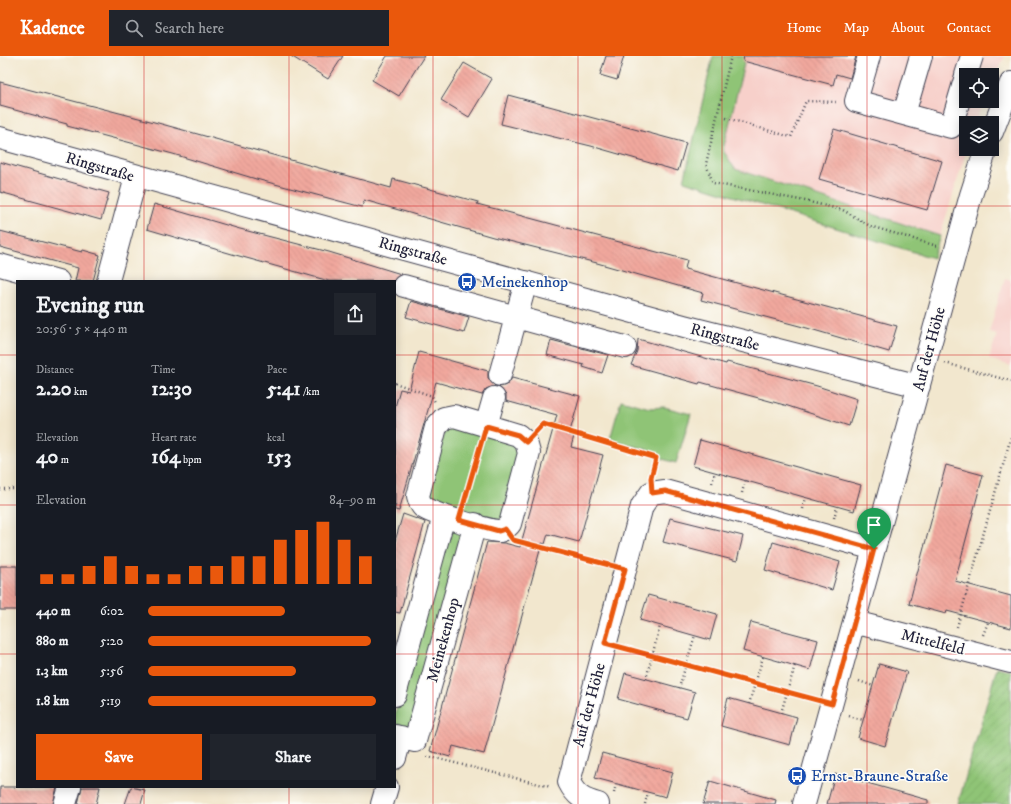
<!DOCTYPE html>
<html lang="en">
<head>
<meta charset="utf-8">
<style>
	body { margin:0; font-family:"IM FELL DW Pica",serif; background:#20242c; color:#f1f3f6; height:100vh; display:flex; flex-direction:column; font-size:15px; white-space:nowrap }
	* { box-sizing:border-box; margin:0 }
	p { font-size:13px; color:#9ea1a6 }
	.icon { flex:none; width:22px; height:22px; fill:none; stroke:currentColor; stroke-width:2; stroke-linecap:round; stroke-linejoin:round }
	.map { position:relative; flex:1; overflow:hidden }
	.drawer { position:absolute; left:16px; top:224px; width:380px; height:508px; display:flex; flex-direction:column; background:#171b24; border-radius:0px; box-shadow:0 2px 10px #0003 }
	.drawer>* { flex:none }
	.fabs { position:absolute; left:959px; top:12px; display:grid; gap:8px }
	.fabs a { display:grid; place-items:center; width:40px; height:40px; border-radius:0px; background:#171b24; box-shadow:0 2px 10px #0003; font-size:20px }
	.pin { position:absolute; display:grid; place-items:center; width:34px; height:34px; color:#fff; margin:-41px -17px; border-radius:50% 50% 50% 0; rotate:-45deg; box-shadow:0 0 4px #0007 }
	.pin .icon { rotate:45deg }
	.round { display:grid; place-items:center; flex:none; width:42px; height:42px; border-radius:0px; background:#20242c }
	.headline { display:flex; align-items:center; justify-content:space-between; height:68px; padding:0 20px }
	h1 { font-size:22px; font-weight:700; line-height:30px }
	.figures { display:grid; grid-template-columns:repeat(3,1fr); gap:6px; height:68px; padding:4px 20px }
	.figures div { display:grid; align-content:center }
	.figures b { font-size:20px; font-weight:700 }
	.figures small { font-size:11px; font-weight:400 }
	.figures p { font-size:11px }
	.chart { height:112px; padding:8px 20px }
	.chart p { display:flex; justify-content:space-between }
	.chart svg { width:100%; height:72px; margin-top:4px; stroke:#ea580c; stroke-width:6 }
	.action { display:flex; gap:8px; margin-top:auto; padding:8px 20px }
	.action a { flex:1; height:46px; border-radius:0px; background:#ea580c; color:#fff; font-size:16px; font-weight:700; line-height:46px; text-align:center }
	.action a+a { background:#20242c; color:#f1f3f6 }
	ul { padding:0 20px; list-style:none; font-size:13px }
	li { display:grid; grid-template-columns:64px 48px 1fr; align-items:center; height:30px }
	li i { height:10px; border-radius:5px; background:#ea580c }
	header { display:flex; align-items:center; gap:24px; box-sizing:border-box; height:56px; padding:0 20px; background:#ea580c; color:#fff }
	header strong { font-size:19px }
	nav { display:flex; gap:22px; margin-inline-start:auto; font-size:14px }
	.search { width:280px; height:36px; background:#20242c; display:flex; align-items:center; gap:10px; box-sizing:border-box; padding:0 14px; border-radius:0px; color:#9ea1a6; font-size:15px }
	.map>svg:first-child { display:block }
	.built { fill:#f7d0ca }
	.green { fill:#8fc476; stroke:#587358 }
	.garden { fill:url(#garden-furrows); stroke:#587358 }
	.building { fill:url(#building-back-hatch) }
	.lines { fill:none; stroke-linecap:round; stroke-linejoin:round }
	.minor-casing { stroke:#414051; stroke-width:24 }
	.path { stroke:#414051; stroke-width:2.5; stroke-dasharray:1 3; stroke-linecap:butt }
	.minor { stroke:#fff; stroke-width:22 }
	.route-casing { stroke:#fff; stroke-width:8 }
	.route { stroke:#ea580c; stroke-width:5 }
	.grid { fill:none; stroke:#d62828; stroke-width:1; stroke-opacity:0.55 }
	.labels { text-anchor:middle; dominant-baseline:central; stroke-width:3; stroke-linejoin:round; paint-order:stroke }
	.street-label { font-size:16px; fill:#22223b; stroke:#fdfcf7 }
	.transit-label { font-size:16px; fill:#164399; stroke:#fdfcf7; text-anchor:start }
</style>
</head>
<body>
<header>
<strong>Kadence</strong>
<div class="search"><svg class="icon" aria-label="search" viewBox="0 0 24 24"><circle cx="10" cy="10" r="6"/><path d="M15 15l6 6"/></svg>Search here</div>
<nav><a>Home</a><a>Map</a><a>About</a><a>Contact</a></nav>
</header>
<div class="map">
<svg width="1011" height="748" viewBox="0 0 1011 748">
	<defs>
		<pattern id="garden-furrows" width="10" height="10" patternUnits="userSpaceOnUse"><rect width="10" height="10" fill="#8fc476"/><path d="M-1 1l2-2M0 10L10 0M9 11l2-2" fill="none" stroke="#7ba867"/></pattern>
		<pattern id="building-back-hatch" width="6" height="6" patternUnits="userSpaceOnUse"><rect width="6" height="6" fill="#f1a79d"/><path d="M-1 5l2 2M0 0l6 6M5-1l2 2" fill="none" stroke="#ce8f88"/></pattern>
	</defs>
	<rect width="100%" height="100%" fill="#fdfcf7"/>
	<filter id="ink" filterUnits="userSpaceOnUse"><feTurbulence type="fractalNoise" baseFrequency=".025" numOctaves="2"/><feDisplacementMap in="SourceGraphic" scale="8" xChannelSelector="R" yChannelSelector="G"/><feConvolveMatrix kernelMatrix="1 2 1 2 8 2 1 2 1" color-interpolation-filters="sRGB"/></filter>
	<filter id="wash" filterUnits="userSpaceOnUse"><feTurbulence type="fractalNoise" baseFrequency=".012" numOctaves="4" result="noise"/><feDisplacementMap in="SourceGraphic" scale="16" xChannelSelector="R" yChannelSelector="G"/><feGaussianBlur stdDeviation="0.9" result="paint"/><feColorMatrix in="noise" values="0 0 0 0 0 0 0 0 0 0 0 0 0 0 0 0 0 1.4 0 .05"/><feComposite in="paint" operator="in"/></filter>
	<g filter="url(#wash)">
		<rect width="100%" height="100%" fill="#f2e7ce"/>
		<!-- built -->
		<path class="built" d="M 746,0 L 1005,0 L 992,27 L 992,19 L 966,19 L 966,45 L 983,45 L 975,67 L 966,67 L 967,93 L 940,180 L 735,113 L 723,94 Z
			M 1005,222 L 1011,224 L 1011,310 L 989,303 L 997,278 L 989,276 Z"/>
		<!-- green -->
		<path class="green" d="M 713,0 L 746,0 L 723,94 L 735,113 L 940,180 L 933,202 L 684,125 Z
			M 621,344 L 650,352 L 664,351 L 691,358 L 676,407 L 659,402 L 648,394 L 610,383 Z
			M 457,369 L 511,385 L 520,392 L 503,462 L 494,466 L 440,451 L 430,441 L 427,427 L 446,373 Z
			M 448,466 L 470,473 L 414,673 L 395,667 L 395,658 Z"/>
		<!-- garden -->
		<path class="garden" d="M 997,611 L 1011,615 L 1011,748 L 958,748 Z"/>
		<g id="blocks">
			<!-- building -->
			<path class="building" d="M 291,0 L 343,0 L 328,23 Z
				M 387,0 L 424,0 L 399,40 L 372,24 Z
				M 606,0 L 624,0 L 617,24 L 600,19 Z
				M 744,0 L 856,0 L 850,22 L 836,18 L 833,29 L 743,5 Z
				M 464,7 L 492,23 L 469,61 L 441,44 Z
				M 0,26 L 158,67 L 391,132 L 393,123 L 478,146 L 477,148 L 687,204 L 685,213 L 897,270 L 889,296 L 807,272 L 701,244 L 703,237 L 597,207 L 493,181 L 364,144 L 362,151 L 256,123 L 173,98 L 67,70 L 67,68 L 0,50 Z
				M 508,39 L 686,87 L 678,115 L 591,90 L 501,68 Z
				M 834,73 L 942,105 L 927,154 L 819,123 Z
				M 0,106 L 109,137 L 101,164 L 0,136 Z
				M 154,148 L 240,173 L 329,196 L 401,218 L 393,225 L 329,225 L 232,198 L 147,173 Z
				M 0,175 L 82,196 L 83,194 L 100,199 L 93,225 L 75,225 L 78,212 L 0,191 Z
				M 411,245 L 469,261 L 464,277 L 406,261 Z
				M 638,283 L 726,308 L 727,306 L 817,330 L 857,343 L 849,370 L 788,350 L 700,326 L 699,328 L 631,309 L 637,295 Z
				M 551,284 L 608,299 L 602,317 L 583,311 L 584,309 L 547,299 Z
				M 419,296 L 488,315 L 488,322 L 495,330 L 486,333 L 482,339 L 436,326 L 399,455 L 395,454 L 395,351 L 400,333 L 409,335 Z
				M 512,322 L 580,340 L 569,379 L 574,380 L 571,391 L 603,399 L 579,486 L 548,478 L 545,488 L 542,487 L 484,698 L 453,690 L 450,701 L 430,695 L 487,486 L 504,487 L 520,491 L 557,359 L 506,345 L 506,339 L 499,331 L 508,328 Z
				M 700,384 L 861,429 L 854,455 L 693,410 Z
				M 946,409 L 983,419 L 955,525 L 1011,540 L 1011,572 L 947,555 L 946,558 L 909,548 Z
				M 403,458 L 425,466 L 400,557 L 395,556 L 395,485 Z
				M 670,462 L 743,480 L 737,505 L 663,486 Z
				M 773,486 L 840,506 L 832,534 L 765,514 Z
				M 0,510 L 17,510 L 17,554 L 0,554 Z
				M 648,539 L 717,558 L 710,584 L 640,564 Z
				M 751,566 L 818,584 L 810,614 L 743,595 Z
				M 879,608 L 907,616 L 885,690 L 858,682 Z
				M 625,617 L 695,636 L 687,662 L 618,643 Z
				M 728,642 L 797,661 L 790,689 L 721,670 Z
				M 602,697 L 673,716 L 666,741 L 595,722 Z
				M 835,718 L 928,744 L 928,748 L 827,748 Z
				M 710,725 L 776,744 L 775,748 L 703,748 Z
				M 0,731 L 57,731 L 53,748 L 0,748 Z
				M 82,731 L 100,731 L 96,748 L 78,748 Z
				M 131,731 L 145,734 L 141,748 L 125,748 Z"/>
		</g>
	</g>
	<g filter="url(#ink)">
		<use href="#blocks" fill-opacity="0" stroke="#414051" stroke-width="1"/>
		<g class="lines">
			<defs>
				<path id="minor" d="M 869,0 L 856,45 L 951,71 L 966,20
					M 966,19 L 972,0
					M 904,58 L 921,0
					M 992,76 L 1011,27
					M 0,82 L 684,270 L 919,330
					M 0,209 L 58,225
					M 108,225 L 136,121
					M 404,230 L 625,291
					M 500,319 L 526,226
					M 454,360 L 518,379 L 526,386 L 529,397 L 510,468 C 507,471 505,474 500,475 C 492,476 429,457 423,451 C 420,448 419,444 418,440 L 436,371 L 444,362 Z
					M 486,370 L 494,342
					M 854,566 L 1011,606
					M 395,639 L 444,460
					M 395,680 L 415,685 L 475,468
					M 395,702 L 401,681
					M 65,748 L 70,731
					M 382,748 L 387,731
					M 598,748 C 583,744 576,740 569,726 L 642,450 L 651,437 L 665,435 L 874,493
					M 804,748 L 971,139 L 986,93"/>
			</defs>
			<!-- minor casing -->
			<use href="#minor" class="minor-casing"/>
			<!-- path -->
			<path class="path" d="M 731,0 L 706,108 L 713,127 L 805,145 L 843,154 L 870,170 L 937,190
				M 726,62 L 791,81 L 806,45 L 836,46
				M 945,307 L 1011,325
				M 395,327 L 432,340 L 435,346
				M 540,371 L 543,368 L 656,402 L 652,418
				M 712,427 L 715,416
				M 0,433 L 17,433
				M 742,437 L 745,425
				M 464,446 L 480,389
				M 395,450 L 401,452
				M 803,453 L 806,442
				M 834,462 L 837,451
				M 520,486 L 606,508
				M 957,571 L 1011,381
				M 983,579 L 988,566
				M 625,592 L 813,642
				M 646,623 L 660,570
				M 859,625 L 873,630
				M 679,632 L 695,579
				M 749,648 L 763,601
				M 781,657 L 795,609
				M 849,660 L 863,664
				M 427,700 L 551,731
				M 614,737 L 616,728
				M 645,748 L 648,736"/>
			<!-- minor -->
			<use href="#minor" class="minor"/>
		</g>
	</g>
	<g class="lines" filter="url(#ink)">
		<defs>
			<path id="route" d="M 543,368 L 656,402 L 651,422 L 652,437 L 665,435 L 874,493 L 832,648 L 605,587 L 625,513 L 513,484 L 505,473 L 499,475 L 459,464 L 486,370 L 518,379 L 526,386 Z"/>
		</defs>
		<!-- route casing -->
		<use href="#route" class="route-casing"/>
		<!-- route -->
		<use href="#route" class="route"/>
	</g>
	<!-- grid -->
	<path class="grid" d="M 144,0 L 144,225M 289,0 L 289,225M 433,0 L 433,748M 578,0 L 578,748M 722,0 L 722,748M 867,0 L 867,748M 0,150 L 1011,150M 0,299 L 17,299M 395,299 L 1011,299M 0,449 L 17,449M 395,449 L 1011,449M 0,598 L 17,598M 395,598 L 1011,598M 144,731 L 144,748M 289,731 L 289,748"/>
	<!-- icons -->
	<defs>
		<symbol id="bus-disc" viewBox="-11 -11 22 22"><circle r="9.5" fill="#1a4fb4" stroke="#fdfcf7"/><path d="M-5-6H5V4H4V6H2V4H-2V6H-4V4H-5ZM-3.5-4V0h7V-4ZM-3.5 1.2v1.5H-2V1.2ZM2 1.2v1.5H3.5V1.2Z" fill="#fff"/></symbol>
	</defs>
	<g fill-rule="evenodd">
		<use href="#bus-disc" x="456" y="215" width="22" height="22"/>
		<use href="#bus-disc" x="786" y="709" width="22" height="22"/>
	</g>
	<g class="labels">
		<!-- street labels -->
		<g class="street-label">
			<text transform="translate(100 111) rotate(16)">Ringstraße</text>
			<text transform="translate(413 195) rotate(15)">Ringstraße</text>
			<text transform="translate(725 281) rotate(14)">Ringstraße</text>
			<text transform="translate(929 293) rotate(-75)">Auf der Höhe</text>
			<text transform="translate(443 584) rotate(-75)">Meinekenhop</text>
			<text transform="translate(933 586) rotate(14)">Mittelfeld</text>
			<text transform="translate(589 649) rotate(-75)">Auf der Höhe</text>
		</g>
		<!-- transit labels -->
		<g class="transit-label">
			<text x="481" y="226">Meinekenhop</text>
			<text x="811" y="720">Ernst-Braune-Straße</text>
		</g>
	</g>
</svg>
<div class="fabs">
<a><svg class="icon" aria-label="locate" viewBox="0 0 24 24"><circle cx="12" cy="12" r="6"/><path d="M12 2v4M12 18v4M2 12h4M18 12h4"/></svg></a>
<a><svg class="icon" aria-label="layers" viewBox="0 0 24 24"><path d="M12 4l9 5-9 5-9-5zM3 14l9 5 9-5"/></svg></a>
</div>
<div class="pin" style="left:874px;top:493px;background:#1e9e55"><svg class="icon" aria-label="arrive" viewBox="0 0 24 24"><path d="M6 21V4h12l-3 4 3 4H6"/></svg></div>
<section class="drawer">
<div class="headline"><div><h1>Evening run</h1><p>20:56 · 5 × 440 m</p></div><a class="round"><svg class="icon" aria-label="share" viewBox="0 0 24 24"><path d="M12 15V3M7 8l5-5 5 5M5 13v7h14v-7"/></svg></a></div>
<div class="figures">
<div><p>Distance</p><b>2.20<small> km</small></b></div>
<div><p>Time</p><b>12:30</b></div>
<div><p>Pace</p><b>5:41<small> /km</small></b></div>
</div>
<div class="figures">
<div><p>Elevation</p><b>40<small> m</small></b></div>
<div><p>Heart rate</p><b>164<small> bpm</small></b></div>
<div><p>kcal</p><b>153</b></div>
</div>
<div class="chart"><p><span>Elevation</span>84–90 m</p>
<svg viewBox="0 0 160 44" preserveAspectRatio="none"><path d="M5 44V38M15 44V38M25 44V33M35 44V27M45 44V33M55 44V38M65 44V38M75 44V33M85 44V33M95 44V27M105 44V27M115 44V17M125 44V11M135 44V6M145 44V17M155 44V27"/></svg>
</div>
<ul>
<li><b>440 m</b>6:02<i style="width:60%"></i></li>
<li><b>880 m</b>5:20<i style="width:98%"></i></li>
<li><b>1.3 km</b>5:56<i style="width:65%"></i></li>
<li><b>1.8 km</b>5:19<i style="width:100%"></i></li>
</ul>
<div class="action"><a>Save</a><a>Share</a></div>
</section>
</div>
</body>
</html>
